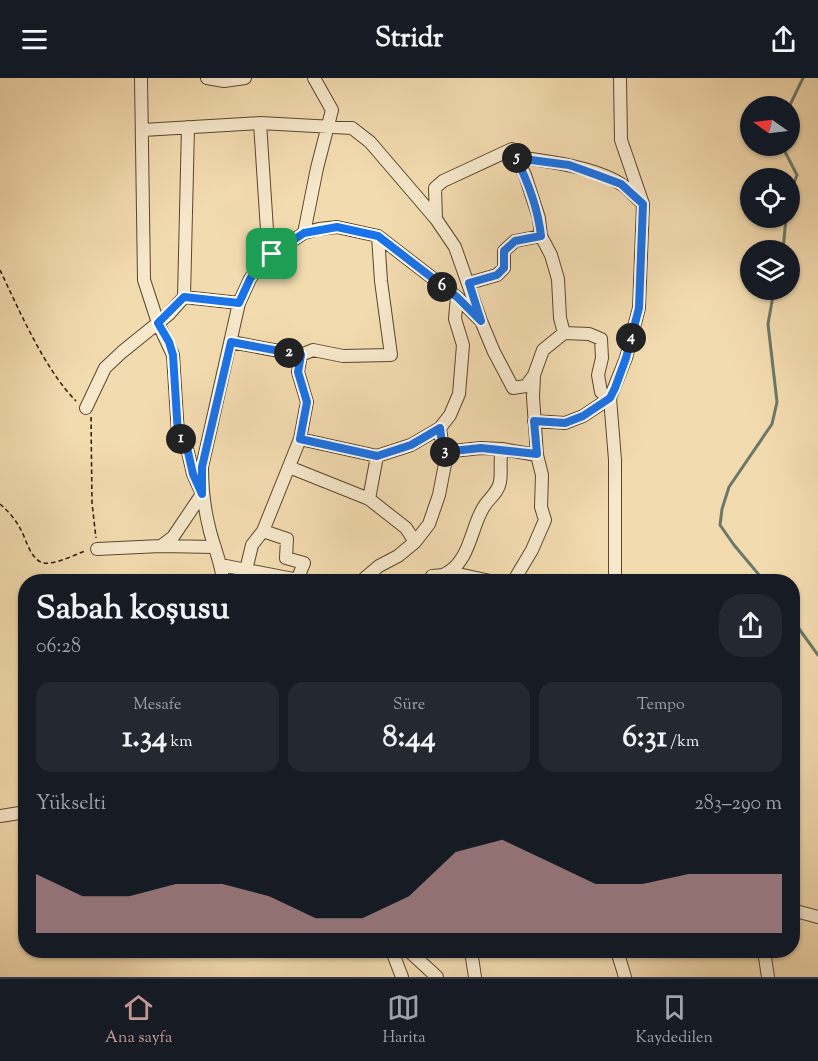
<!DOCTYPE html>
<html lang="tr">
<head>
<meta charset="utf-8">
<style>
	body { margin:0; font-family:"Sorts Mill Goudy",serif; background:#242831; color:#f1f3f6; height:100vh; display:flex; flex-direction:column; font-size:22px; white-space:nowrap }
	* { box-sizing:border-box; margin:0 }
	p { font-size:20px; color:#9ea1a6 }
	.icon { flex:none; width:33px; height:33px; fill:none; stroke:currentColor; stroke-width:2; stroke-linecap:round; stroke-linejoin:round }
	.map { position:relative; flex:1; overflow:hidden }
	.panel { position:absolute; left:18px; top:496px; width:782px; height:384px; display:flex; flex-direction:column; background:#171b24; border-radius:24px; box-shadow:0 2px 4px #0004 }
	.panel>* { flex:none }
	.needle { width:39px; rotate:284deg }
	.controls { position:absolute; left:740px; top:18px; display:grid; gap:12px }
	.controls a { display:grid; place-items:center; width:60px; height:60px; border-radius:50%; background:#171b24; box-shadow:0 2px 4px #0004; font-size:30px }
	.pin { position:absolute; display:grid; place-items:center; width:51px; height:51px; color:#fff; margin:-26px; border-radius:12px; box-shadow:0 3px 9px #0006 }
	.km { position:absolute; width:30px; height:30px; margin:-15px; border-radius:50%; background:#222; color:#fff; font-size:16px; line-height:30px; text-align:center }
	.round { display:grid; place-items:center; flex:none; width:63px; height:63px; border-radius:24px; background:#242831 }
	.overview { display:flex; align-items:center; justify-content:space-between; height:102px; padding:0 18px }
	h1 { font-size:33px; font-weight:700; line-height:45px }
	.metrics { display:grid; grid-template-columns:repeat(3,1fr); gap:9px; height:102px; padding:6px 18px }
	.metrics div { display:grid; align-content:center; border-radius:15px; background:#242831; text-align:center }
	.metrics b { font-size:30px; font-weight:700 }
	.metrics small { font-size:16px; font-weight:400 }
	.metrics p { font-size:16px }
	.chart { height:168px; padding:12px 18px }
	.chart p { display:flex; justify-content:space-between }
	.chart svg { width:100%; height:108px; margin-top:6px; fill:#c59692; opacity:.7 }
	header { display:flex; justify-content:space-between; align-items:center; height:78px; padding:0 18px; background:#171b24; font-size:27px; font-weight:700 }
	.menu { display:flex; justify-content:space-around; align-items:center; height:84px; border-top:2px solid #363941; background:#171b24; font-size:16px; color:#9ea1a6 }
	.menu a { display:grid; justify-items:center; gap:3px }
	.menu .selected { color:#c59692 }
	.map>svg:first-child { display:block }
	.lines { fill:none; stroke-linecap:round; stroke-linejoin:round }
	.stream { stroke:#6c7969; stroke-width:3 }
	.minor-casing { stroke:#59472e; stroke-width:14 }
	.path { stroke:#261602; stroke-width:1.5; stroke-dasharray:4.5 3; stroke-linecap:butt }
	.minor { stroke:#f7e8cc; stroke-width:12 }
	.route-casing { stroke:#fff; stroke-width:12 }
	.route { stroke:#1a73e8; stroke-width:8 }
</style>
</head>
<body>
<header><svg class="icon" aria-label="menu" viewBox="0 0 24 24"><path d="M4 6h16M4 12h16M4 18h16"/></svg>Stridr<svg class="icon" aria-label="share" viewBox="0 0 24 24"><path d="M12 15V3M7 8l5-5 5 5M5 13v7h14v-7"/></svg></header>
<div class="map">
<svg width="818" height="899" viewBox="0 0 818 899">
	<rect width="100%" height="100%" fill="#f3dbb0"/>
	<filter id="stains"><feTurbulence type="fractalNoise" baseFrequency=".00333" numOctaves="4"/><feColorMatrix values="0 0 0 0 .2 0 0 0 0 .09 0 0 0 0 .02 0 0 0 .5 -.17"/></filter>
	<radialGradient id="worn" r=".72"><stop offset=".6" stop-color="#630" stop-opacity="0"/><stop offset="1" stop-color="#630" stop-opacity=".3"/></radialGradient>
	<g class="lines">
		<!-- stream -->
		<path class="stream" d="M 789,29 L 803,0
			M 782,68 L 797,97 L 789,118
			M 783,172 L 786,140
			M 765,504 L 734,467 L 720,447 L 722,431 L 729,409 L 772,346 L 777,324 L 768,246 L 774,212
			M 792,541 L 818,577"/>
		<defs>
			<path id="minor" d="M 207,0 L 224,3 L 245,0
				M 260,45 L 267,152 L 272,176
				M 143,52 L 260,45 L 352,50 L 370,64 L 436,141 L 455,169 L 480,240
				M 516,79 C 548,83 594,89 621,106 C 628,110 635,119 642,125
				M 436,141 L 435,110 L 443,103 L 512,71 L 525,97 L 539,140 L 541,158 L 551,177 L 558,201 L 560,240 L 564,255
				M 304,155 L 317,90 L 332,32 L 314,0
				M 469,205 L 497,197 L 504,190 L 504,173 L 515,163 L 541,158
				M 184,219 L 239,225
				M 231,264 L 301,277 L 313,272 L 343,278 L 391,277 L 381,203 L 378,158
				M 86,330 L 105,290 L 122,274 L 169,236 L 184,219 L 188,49
				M 300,361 L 377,378 L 411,367 L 440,350 L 450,337 L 459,316 L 463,267 L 455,241 L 457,219
				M 443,374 L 481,370 L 502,371
				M 289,389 L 369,421 L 406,450 L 415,464
				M 369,421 L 377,378
				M 263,453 L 287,461 L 286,480 L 304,485 L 297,502
				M 161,468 L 215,469
				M 97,471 L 161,468 L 173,459 L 202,416 L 193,396 L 188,374 L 178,356 L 173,277 L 158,245 L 144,202 L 141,0
				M 221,487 L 309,504
				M 458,496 L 495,504
				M 223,504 C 222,485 213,468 209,449 C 204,429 202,410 202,389 L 239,225 L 250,201 L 258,190 L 272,176 L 304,155 L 319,151 L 337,149 L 378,158 L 457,219 L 481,243 L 494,274 L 513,310 L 526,308 L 534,297 L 543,272 L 564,255 L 589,256 L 601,261 L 602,280 L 598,297 L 601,314 L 610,320 L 583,338 L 565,345 L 534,343
				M 233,504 L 246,492 L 252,467 L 263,453 L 300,361 L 307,324 L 298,294 L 301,277
				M 360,504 L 379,488 L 398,478 L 415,464 L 429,446 L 439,417 L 445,386 L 440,350
				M 429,504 L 432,498 C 437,497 441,498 445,496 C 469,485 471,451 482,432 C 487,421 498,416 500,404 C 502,394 499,383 502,371 L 537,377
				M 513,504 L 532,472 L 545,442 L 541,429 L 542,397 L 537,377 L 533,319 L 534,297
				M 615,504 L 615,382 L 610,320 L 626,280 L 639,230 L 643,126 L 621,62 L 620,0
				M 0,738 L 26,734
				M 792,832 L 818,839
				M 392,873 L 402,899
				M 409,873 L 437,899
				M 471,873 L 475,899
				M 764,873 L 768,899
				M 618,876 L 625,899"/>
		</defs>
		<!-- minor casing -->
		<use href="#minor" class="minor-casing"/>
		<!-- path -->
		<path class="path" d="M 0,192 C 19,232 45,292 76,323
			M 91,339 L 92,425 L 96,460
			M 0,426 C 8,433 16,442 21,452 C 27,463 32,488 49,485 C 61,484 74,477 85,473"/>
		<!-- minor -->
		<use href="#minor" class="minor"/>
	</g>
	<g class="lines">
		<defs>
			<path id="route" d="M 516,80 L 569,87 L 597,97 L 621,106 L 643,126 L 639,230 L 626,280 L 615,310 L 610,320 L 583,338 L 565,345 L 534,343 L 537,376 L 481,370 L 443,374 L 440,350 L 411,367 L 377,378 L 300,361 L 307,324 L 298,294 L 301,277 L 231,264 L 202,389 L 202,416 L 193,396 L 188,374 L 178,356 L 173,277 L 169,264 L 158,245 L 184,219 L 239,225 L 250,201 L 258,189 L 272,176 L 304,155 L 337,149 L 378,158 L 457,219 L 481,243 L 469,205 L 497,197 L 504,190 L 504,173 L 515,163 L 541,158 C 538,131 528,104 516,80 Z"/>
		</defs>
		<!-- route casing -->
		<use href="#route" class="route-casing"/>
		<!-- route -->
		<use href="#route" class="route"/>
	</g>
	<rect width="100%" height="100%" filter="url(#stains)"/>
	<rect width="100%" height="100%" fill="url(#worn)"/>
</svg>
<div class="controls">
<a><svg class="needle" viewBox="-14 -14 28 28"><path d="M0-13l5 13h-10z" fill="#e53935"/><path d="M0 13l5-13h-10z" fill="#9ea1a6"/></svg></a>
<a><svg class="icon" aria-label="locate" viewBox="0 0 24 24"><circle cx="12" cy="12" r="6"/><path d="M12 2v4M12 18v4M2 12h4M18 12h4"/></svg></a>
<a><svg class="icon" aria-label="layers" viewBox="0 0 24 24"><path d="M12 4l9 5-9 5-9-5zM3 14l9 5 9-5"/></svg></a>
</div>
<div class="pin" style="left:272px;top:176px;background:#1e9e55"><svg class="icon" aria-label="arrive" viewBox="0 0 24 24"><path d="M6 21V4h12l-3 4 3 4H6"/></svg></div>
<b class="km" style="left:181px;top:361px">1</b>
<b class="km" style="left:289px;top:275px">2</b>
<b class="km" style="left:445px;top:374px">3</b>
<b class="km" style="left:631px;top:260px">4</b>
<b class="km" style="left:517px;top:80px">5</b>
<b class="km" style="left:442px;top:209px">6</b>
<section class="panel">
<div class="overview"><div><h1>Sabah koşusu</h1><p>06:28</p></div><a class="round"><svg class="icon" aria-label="share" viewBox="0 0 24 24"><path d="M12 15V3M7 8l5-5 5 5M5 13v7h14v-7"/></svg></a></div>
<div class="metrics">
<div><p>Mesafe</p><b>1.34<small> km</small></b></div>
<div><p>Süre</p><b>8:44</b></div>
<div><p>Tempo</p><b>6:31<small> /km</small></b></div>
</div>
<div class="chart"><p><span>Yükselti</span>283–290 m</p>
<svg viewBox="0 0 160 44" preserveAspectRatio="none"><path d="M0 44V20L10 29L20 29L30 24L40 24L50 29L60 38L70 38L80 29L90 11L100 6L110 15L120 24L130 24L140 20L150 20L160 20V44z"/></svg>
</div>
</section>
</div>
<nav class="menu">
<a class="selected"><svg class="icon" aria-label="home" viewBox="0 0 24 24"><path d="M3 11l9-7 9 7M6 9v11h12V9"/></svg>Ana sayfa</a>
<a><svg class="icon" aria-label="map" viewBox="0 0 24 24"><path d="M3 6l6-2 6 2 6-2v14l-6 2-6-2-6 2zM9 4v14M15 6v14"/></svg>Harita</a>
<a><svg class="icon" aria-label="saved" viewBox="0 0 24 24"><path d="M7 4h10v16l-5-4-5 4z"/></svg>Kaydedilen</a>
</nav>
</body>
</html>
